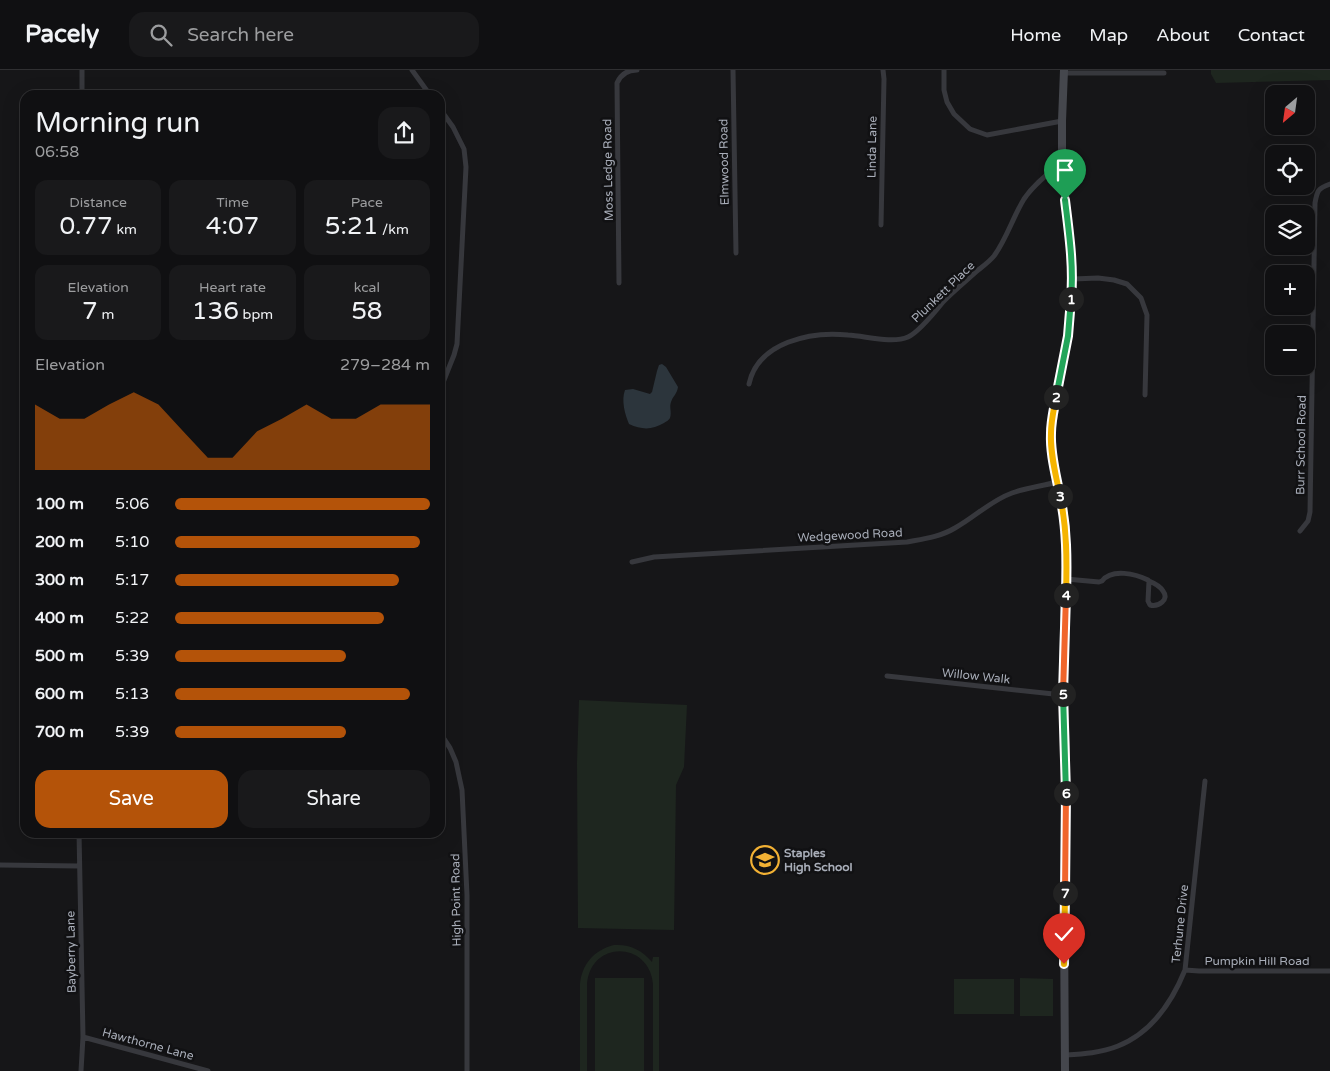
<!DOCTYPE html>
<html lang="en">
<head>
<meta charset="utf-8">
<style>
	body { margin:0; font-family:"Varela Round",sans-serif; background:#19191b; color:#f1f3f6; height:100vh; display:flex; flex-direction:column; font-size:19px; white-space:nowrap }
	* { box-sizing:border-box; margin:0 }
	p { font-size:16px; color:#9c9d9f }
	.icon { flex:none; width:28px; height:28px; fill:none; stroke:currentColor; stroke-width:2; stroke-linecap:round; stroke-linejoin:round }
	.map { position:relative; flex:1; overflow:hidden }
	.sheet { position:absolute; left:20px; top:20px; width:425px; height:748px; display:flex; flex-direction:column; background:#101012; border-radius:15px; box-shadow:0 5px 20px #0002,0 0 0 1px #303032 }
	.sheet>* { flex:none }
	.needle { width:32px; rotate:209deg }
	.tools { position:absolute; left:1265px; top:15px; display:grid; gap:10px }
	.tools a { display:grid; place-items:center; width:50px; height:50px; border-radius:10px; background:#101012; box-shadow:0 5px 20px #0002,0 0 0 1px #303032; font-size:25px }
	.pin { position:absolute; display:grid; place-items:center; width:42px; height:42px; color:#fff; margin:-51px -21px; border-radius:50% 50% 50% 0; rotate:-45deg; box-shadow:0 0 5px #0007 }
	.pin .icon { rotate:45deg }
	.km { position:absolute; width:25px; height:25px; margin:-12px; border-radius:50%; background:#222; color:#fff; font-size:14px; line-height:25px; text-align:center }
	.round { display:grid; place-items:center; flex:none; width:52px; height:52px; border-radius:15px; background:#19191b }
	.headline { display:flex; align-items:center; justify-content:space-between; height:85px; padding:0 15px }
	h1 { font-size:28px; font-weight:600; line-height:38px }
	.stats { display:grid; grid-template-columns:repeat(3,1fr); gap:8px; height:85px; padding:5px 15px }
	.stats div { display:grid; align-content:center; border-radius:12px; background:#19191b; text-align:center }
	.stats b { font-size:25px; font-weight:600 }
	.stats small { font-size:14px; font-weight:400 }
	.stats p { font-size:14px }
	.chart { height:140px; padding:10px 15px }
	.chart p { display:flex; justify-content:space-between }
	.chart svg { width:100%; height:90px; margin-top:5px; fill:#b45309; opacity:.7 }
	.action { display:flex; gap:10px; margin-top:auto; padding:10px 15px }
	.action a { flex:1; height:58px; border-radius:15px; background:#b45309; color:#fff; font-size:20px; font-weight:600; line-height:58px; text-align:center }
	.action a+a { background:#19191b; color:#f1f3f6 }
	ul { padding:0 15px; list-style:none; font-size:16px }
	li { display:grid; grid-template-columns:80px 60px 1fr; align-items:center; height:38px }
	li i { height:12px; border-radius:6px; background:#b45309 }
	header { display:flex; align-items:center; gap:30px; box-sizing:border-box; height:70px; padding:0 25px; background:#101012; border-bottom:1px solid #303032 }
	header strong { font-size:24px }
	nav { display:flex; gap:28px; margin-inline-start:auto; font-size:18px }
	.search { width:350px; height:45px; background:#19191b; display:flex; align-items:center; gap:12px; box-sizing:border-box; padding:0 18px; border-radius:15px; color:#9c9d9f; font-size:19px }
	.map>svg:first-child { display:block }
	.green { fill:#1e261f }
	.water { fill:#2c353c }
	.lines { fill:none; stroke-linecap:round; stroke-linejoin:round }
	.street { stroke:#37383d; stroke-width:5 }
	.secondary { stroke:#45474d; stroke-width:8 }
	.split-1-casing { stroke:#fff; stroke-width:10 }
	.split-2-casing { stroke:#fff; stroke-width:10 }
	.split-3-casing { stroke:#fff; stroke-width:10 }
	.split-4-casing { stroke:#fff; stroke-width:10 }
	.split-5-casing { stroke:#fff; stroke-width:10 }
	.split-6-casing { stroke:#fff; stroke-width:10 }
	.split-7-casing { stroke:#fff; stroke-width:10 }
	.split-8-casing { stroke:#fff; stroke-width:10 }
	.split-1 { stroke:#22a559; stroke-width:6 }
	.split-2 { stroke:#22a559; stroke-width:6 }
	.split-3 { stroke:#f5b400; stroke-width:6 }
	.split-4 { stroke:#f5b400; stroke-width:6 }
	.split-5 { stroke:#f0652b; stroke-width:6 }
	.split-6 { stroke:#22a559; stroke-width:6 }
	.split-7 { stroke:#f0652b; stroke-width:6 }
	.split-8 { stroke:#f5b400; stroke-width:6 }
	.labels { text-anchor:middle; dominant-baseline:central; stroke-width:5; stroke-linejoin:round; paint-order:stroke }
	.street-label { font-size:12px; fill:#a8adb8; stroke:#111113 }
	.poi-label { font-size:12px; font-weight:bold; fill:#a8adb8; stroke:#111113; text-anchor:start }
</style>
</head>
<body>
<header>
<strong>Pacely</strong>
<div class="search"><svg class="icon" aria-label="search" viewBox="0 0 24 24"><circle cx="10" cy="10" r="6"/><path d="M15 15l6 6"/></svg>Search here</div>
<nav><a>Home</a><a>Map</a><a>About</a><a>Contact</a></nav>
</header>
<div class="map">
<svg width="1330" height="1001" viewBox="0 0 1330 1001">
	<rect width="100%" height="100%" fill="#161618"/>
	<!-- green -->
	<path class="green" d="M 1211,0 L 1330,0 L 1330,10 L 1216,13 L 1211,4 Z
		M 579,630 L 687,635 L 684,697 L 676,715 L 674,860 L 578,858 L 577,693 Z
		M 614,875 C 630,874 642,880 652,892 L 653,887 L 659,887 L 659,1001 L 653,1001 L 653,914 C 649,871 591,870 587,914 L 587,1001 L 580,1001 L 580,914 C 582,894 594,880 614,875 Z
		M 595,908 L 644,908 L 644,1001 L 595,1001 Z
		M 1020,908 L 1053,909 L 1053,946 L 1020,946 Z
		M 954,909 L 1014,909 L 1014,944 L 954,944 Z"/>
	<!-- water -->
	<path class="water" d="M 662,294 L 666,297 L 678,317 C 677,324 673,326 671,332 C 669,337 672,342 670,348 C 668,351 667,351 664,353 C 652,360 642,360 629,354 C 625,345 621,330 625,320 L 633,319 L 650,324 L 652,322 L 657,301 L 659,295 Z"/>
	<g class="lines">
		<!-- street -->
		<path class="street" d="M 412,0 L 430,25
			M 733,0 L 736,183
			M 944,0 L 944,20 L 947,32 L 954,44 L 970,59 L 987,65 L 1062,51
			M 1064,3 L 1164,3
			M 82,25 L 82,0
			M 440,39 L 453,57 L 464,79 L 466,97 L 457,274 L 454,285 L 440,320
			M 881,155 L 884,9 L 883,0
			M 1073,209 L 1098,208 L 1114,210 L 1127,214 L 1141,228 L 1147,245 L 1145,325
			M 619,213 L 617,13 C 621,4 627,0 637,0
			M 749,314 C 758,272 811,261 848,265 C 866,266 892,274 908,267 C 919,262 935,242 943,232 C 954,221 965,212 977,201 C 982,197 989,192 994,186 C 1006,170 1013,147 1024,129 C 1034,114 1049,103 1062,92
			M 1300,461 L 1308,451 L 1310,442 L 1315,133 C 1317,121 1318,118 1330,114
			M 632,492 L 654,487 L 907,472 C 923,469 940,467 955,458 C 975,447 990,431 1012,423 C 1025,418 1043,416 1057,412
			M 1066,509 L 1099,512 L 1102,511 C 1112,498 1136,504 1148,510 L 1149,511 C 1154,513 1160,516 1163,521 C 1170,530 1158,537 1150,535 L 1148,531 L 1149,511
			M 887,606 L 1063,625
			M 440,663 L 450,678 L 456,692 L 462,720 L 467,825 L 467,1001
			M 79,762 L 83,967 L 81,1001
			M 0,795 L 79,796
			M 1185,900 L 1199,901 L 1330,901
			M 83,967 L 208,1001
			M 1065,985 C 1082,984 1101,983 1118,976 C 1151,963 1172,932 1185,900 L 1205,711"/>
		<!-- secondary -->
		<path class="secondary" d="M 1064,0 L 1062,51 L 1062,92 L 1073,209 L 1068,266 L 1051,361 L 1052,387 L 1065,450 L 1066,470 L 1063,601 L 1066,679 L 1066,759 L 1064,849 L 1065,1001"/>
	</g>
	<g class="lines">
		<defs>
			<path id="split-1" d="M 1065,130 C 1069,163 1074,196 1071,229"/>
			<path id="split-2" d="M 1056,327 L 1068,266 L 1071,229"/>
			<path id="split-3" d="M 1056,327 C 1054,339 1051,351 1051,363 C 1050,384 1056,405 1060,426"/>
			<path id="split-4" d="M 1060,426 C 1067,458 1067,491 1066,525"/>
			<path id="split-5" d="M 1063,624 L 1066,525"/>
			<path id="split-6" d="M 1063,624 L 1066,723"/>
			<path id="split-7" d="M 1065,823 L 1066,723"/>
			<path id="split-8" d="M 1064,894 L 1065,823"/>
		</defs>
		<!-- split-1 casing -->
		<use href="#split-1" class="split-1-casing"/>
		<!-- split-2 casing -->
		<use href="#split-2" class="split-2-casing"/>
		<!-- split-3 casing -->
		<use href="#split-3" class="split-3-casing"/>
		<!-- split-4 casing -->
		<use href="#split-4" class="split-4-casing"/>
		<!-- split-5 casing -->
		<use href="#split-5" class="split-5-casing"/>
		<!-- split-6 casing -->
		<use href="#split-6" class="split-6-casing"/>
		<!-- split-7 casing -->
		<use href="#split-7" class="split-7-casing"/>
		<!-- split-8 casing -->
		<use href="#split-8" class="split-8-casing"/>
		<!-- split-1 -->
		<use href="#split-1" class="split-1"/>
		<!-- split-2 -->
		<use href="#split-2" class="split-2"/>
		<!-- split-3 -->
		<use href="#split-3" class="split-3"/>
		<!-- split-4 -->
		<use href="#split-4" class="split-4"/>
		<!-- split-5 -->
		<use href="#split-5" class="split-5"/>
		<!-- split-6 -->
		<use href="#split-6" class="split-6"/>
		<!-- split-7 -->
		<use href="#split-7" class="split-7"/>
		<!-- split-8 -->
		<use href="#split-8" class="split-8"/>
	</g>
	<!-- icons -->
	<defs>
		<symbol id="school-ring" viewBox="-11 -11 22 22"><circle r="9.5" fill="#111113" stroke="#f2b134" stroke-width="1.5"/><path d="M0-5L7-2L0 1L-7-2ZM-4 1L0 2.5L4 1V4Q0 6-4 4Z" fill="#f2b134"/></symbol>
	</defs>
	<g fill-rule="evenodd">
		<use href="#school-ring" x="749" y="774" width="32" height="32"/>
	</g>
	<g class="labels">
		<!-- street labels -->
		<g class="street-label">
			<text transform="translate(872 77) rotate(-89)">Linda Lane</text>
			<text transform="translate(724 92) rotate(-91)">Elmwood Road</text>
			<text transform="translate(608 100) rotate(-91)">Moss Ledge Road</text>
			<text transform="translate(943 222) rotate(-44)">Plunkett Place</text>
			<text transform="translate(1301 375) rotate(-89)">Burr School Road</text>
			<text transform="translate(850 465) rotate(-3)">Wedgewood Road</text>
			<text transform="translate(976 606) rotate(6)">Willow Walk</text>
			<text transform="translate(456 830) rotate(-91)">High Point Road</text>
			<text transform="translate(1180 854) rotate(-84)">Terhune Drive</text>
			<text transform="translate(71 882) rotate(-91)">Bayberry Lane</text>
			<text x="1257" y="891">Pumpkin Hill Road</text>
			<text transform="translate(148 974) rotate(15)">Hawthorne Lane</text>
		</g>
		<!-- poi labels -->
		<g class="poi-label">
			<text x="784" y="783">Staples<tspan x="784" dy="14">High School</tspan></text>
		</g>
	</g>
</svg>
<div class="tools">
<a><svg class="needle" viewBox="-14 -14 28 28"><path d="M0-13l5 13h-10z" fill="#e53935"/><path d="M0 13l5-13h-10z" fill="#9c9d9f"/></svg></a>
<a><svg class="icon" aria-label="locate" viewBox="0 0 24 24"><circle cx="12" cy="12" r="6"/><path d="M12 2v4M12 18v4M2 12h4M18 12h4"/></svg></a>
<a><svg class="icon" aria-label="layers" viewBox="0 0 24 24"><path d="M12 4l9 5-9 5-9-5zM3 14l9 5 9-5"/></svg></a>
<a>+</a>
<a>−</a>
</div>
<div class="pin" style="left:1065px;top:130px;background:#1e9e55"><svg class="icon" aria-label="arrive" viewBox="0 0 24 24"><path d="M6 21V4h12l-3 4 3 4H6"/></svg></div>
<div class="pin" style="left:1064px;top:894px;background:#d93025"><svg class="icon" aria-label="check" viewBox="0 0 24 24"><path d="M5 12l5 5 9-10"/></svg></div>
<b class="km" style="left:1071px;top:229px">1</b>
<b class="km" style="left:1056px;top:327px">2</b>
<b class="km" style="left:1060px;top:426px">3</b>
<b class="km" style="left:1066px;top:525px">4</b>
<b class="km" style="left:1063px;top:624px">5</b>
<b class="km" style="left:1066px;top:723px">6</b>
<b class="km" style="left:1065px;top:823px">7</b>
<section class="sheet">
<div class="headline"><div><h1>Morning run</h1><p>06:58</p></div><a class="round"><svg class="icon" aria-label="share" viewBox="0 0 24 24"><path d="M12 15V3M7 8l5-5 5 5M5 13v7h14v-7"/></svg></a></div>
<div class="stats">
<div><p>Distance</p><b>0.77<small> km</small></b></div>
<div><p>Time</p><b>4:07</b></div>
<div><p>Pace</p><b>5:21<small> /km</small></b></div>
</div>
<div class="stats">
<div><p>Elevation</p><b>7<small> m</small></b></div>
<div><p>Heart rate</p><b>136<small> bpm</small></b></div>
<div><p>kcal</p><b>58</b></div>
</div>
<div class="chart"><p><span>Elevation</span>279–284 m</p>
<svg viewBox="0 0 160 44" preserveAspectRatio="none"><path d="M0 44V12L10 19L20 19L30 12L40 6L50 12L60 25L70 38L80 38L90 25L100 19L110 12L120 19L130 19L140 12L150 12L160 12V44z"/></svg>
</div>
<ul>
<li><b>100 m</b>5:06<i style="width:100%"></i></li>
<li><b>200 m</b>5:10<i style="width:96%"></i></li>
<li><b>300 m</b>5:17<i style="width:88%"></i></li>
<li><b>400 m</b>5:22<i style="width:82%"></i></li>
<li><b>500 m</b>5:39<i style="width:67%"></i></li>
<li><b>600 m</b>5:13<i style="width:92%"></i></li>
<li><b>700 m</b>5:39<i style="width:67%"></i></li>
</ul>
<div class="action"><a>Save</a><a>Share</a></div>
</section>
</div>
</body>
</html>
